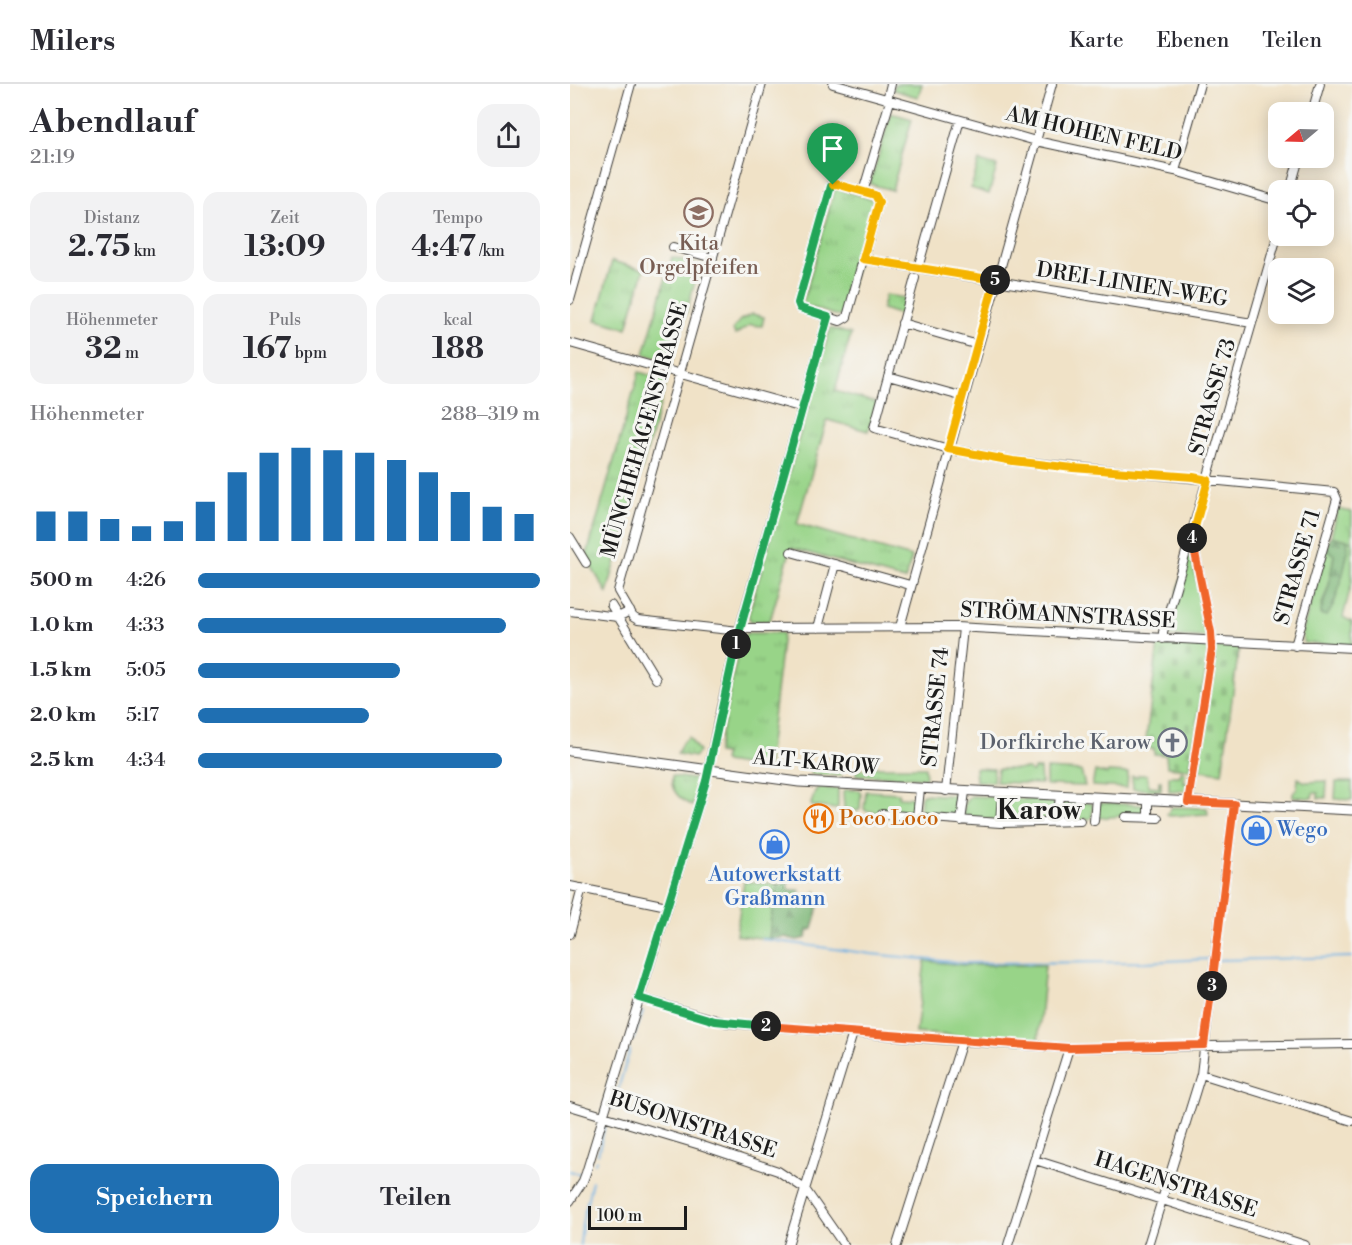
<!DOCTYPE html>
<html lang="de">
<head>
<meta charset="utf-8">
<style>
	body { margin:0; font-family:"Libre Bodoni",serif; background:#f2f2f3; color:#2b2b33; height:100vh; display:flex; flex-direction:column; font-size:22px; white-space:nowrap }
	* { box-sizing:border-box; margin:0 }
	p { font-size:20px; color:#7c7c81 }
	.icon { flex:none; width:33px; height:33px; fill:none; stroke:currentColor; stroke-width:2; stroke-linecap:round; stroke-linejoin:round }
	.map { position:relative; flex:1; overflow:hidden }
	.sheet { display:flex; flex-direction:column; background:#fff; width:570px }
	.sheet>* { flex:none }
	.needle { width:39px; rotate:251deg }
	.buttons { position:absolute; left:698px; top:18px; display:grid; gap:12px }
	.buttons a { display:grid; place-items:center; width:66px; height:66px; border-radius:12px; background:#fff; box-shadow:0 3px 15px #0003; font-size:30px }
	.scale { position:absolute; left:18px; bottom:15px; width:99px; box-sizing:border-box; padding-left:6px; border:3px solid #1c1c1c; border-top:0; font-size:16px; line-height:21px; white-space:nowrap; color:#1c1c1c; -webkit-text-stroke:4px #f6f6f2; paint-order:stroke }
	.pin { position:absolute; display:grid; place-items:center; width:51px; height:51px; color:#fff; margin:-62px -26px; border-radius:50% 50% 50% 0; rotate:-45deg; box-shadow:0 0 6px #0007 }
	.pin .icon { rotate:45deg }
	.km { position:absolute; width:30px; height:30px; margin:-15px; border-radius:50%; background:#222; color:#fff; font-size:16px; line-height:30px; text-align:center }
	.round { display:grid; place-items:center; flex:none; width:63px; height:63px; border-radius:18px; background:#f2f2f3 }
	.overview { display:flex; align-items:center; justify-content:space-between; height:102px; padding:0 30px }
	h1 { font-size:33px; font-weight:800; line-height:45px }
	.metrics { display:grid; grid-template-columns:repeat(3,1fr); gap:9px; height:102px; padding:6px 30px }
	.metrics div { display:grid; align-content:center; border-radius:15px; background:#f2f2f3; text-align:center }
	.metrics b { font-size:30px; font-weight:800 }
	.metrics small { font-size:16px; font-weight:400 }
	.metrics p { font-size:16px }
	.chart { height:168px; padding:12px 30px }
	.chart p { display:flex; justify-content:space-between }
	.chart svg { width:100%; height:108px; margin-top:6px; stroke:#1f6fb2; stroke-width:6 }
	.cta { display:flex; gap:12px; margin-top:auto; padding:12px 30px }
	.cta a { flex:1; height:69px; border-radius:18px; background:#1f6fb2; color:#fff; font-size:24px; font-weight:800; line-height:69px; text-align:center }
	.cta a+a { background:#f2f2f3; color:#2b2b33 }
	ul { padding:0 30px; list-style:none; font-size:20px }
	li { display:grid; grid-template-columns:96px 72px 1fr; align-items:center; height:45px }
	li i { height:15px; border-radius:8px; background:#1f6fb2 }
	header { display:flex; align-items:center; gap:36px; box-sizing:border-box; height:84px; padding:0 30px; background:#fff; border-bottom:2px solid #e1e1e2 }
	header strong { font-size:28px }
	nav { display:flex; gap:33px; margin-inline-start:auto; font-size:21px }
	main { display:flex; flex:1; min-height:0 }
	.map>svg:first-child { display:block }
	.grass { fill:#98d488; stroke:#5a7852; stroke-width:1.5 }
	.forest { fill:url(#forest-firs); stroke:#4b6948; stroke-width:1.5 }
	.cemetery { fill:url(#cemetery-stones); stroke:#5a7852; stroke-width:1.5 }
	.park { fill:url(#park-tufts); stroke:#5a7852; stroke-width:1.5 }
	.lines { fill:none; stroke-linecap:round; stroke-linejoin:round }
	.stream { stroke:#6eb0e2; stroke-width:2 }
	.minor-casing { stroke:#3c3a36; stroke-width:10 }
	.major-casing { stroke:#3c3a36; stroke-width:11 }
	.minor { stroke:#fff; stroke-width:8 }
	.major { stroke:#fff; stroke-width:9 }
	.split-1-casing { stroke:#fff; stroke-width:12 }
	.split-2-casing { stroke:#fff; stroke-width:12 }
	.split-3-casing { stroke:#fff; stroke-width:12 }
	.split-4-casing { stroke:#fff; stroke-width:12 }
	.split-5-casing { stroke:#fff; stroke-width:12 }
	.split-6-casing { stroke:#fff; stroke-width:12 }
	.split-1 { stroke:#22a559; stroke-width:8 }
	.split-2 { stroke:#22a559; stroke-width:8 }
	.split-3 { stroke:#f0652b; stroke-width:8 }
	.split-4 { stroke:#f0652b; stroke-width:8 }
	.split-5 { stroke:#f5b400; stroke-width:8 }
	.split-6 { stroke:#f5b400; stroke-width:8 }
	.labels { text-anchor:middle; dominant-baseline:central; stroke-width:6; stroke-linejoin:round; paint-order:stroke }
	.street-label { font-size:21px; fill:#1c1c1c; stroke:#f6f6f2 }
	.education-label { font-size:21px; fill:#785e54; stroke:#f6f6f2 }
	.worship-label { font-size:21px; fill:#5b616d; stroke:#f6f6f2; text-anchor:end }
	.food-label { font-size:21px; fill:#c56008; stroke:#f6f6f2; text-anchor:start }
	.shop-label { font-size:21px; fill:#366cbe; stroke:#f6f6f2; text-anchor:start }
	.district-label { font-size:27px; font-weight:bold; fill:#1c1c1c; stroke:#f6f6f2 }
</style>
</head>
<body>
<header>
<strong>Milers</strong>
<nav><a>Karte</a><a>Ebenen</a><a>Teilen</a></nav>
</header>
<main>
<section class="sheet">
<div class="overview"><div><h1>Abendlauf</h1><p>21:19</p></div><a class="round"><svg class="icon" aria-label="share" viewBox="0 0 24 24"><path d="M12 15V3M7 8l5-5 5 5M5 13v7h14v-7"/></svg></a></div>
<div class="metrics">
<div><p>Distanz</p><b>2.75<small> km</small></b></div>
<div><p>Zeit</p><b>13:09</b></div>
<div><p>Tempo</p><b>4:47<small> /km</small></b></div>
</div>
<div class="metrics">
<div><p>Höhenmeter</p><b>32<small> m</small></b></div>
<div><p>Puls</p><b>167<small> bpm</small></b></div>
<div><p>kcal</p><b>188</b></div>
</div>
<div class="chart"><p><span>Höhenmeter</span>288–319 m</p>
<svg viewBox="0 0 160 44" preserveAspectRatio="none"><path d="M5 44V32M15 44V32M25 44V35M35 44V38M45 44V36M55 44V28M65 44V16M75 44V8M85 44V6M95 44V7M105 44V8M115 44V11M125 44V16M135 44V24M145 44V30M155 44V33"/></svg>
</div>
<ul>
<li><b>500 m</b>4:26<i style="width:100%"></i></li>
<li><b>1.0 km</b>4:33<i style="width:90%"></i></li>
<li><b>1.5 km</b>5:05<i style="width:59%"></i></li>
<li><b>2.0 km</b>5:17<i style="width:50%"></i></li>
<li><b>2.5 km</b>4:34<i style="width:89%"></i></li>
</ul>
<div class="cta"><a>Speichern</a><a>Teilen</a></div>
</section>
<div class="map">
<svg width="782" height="1161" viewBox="0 0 782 1161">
	<defs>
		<pattern id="forest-firs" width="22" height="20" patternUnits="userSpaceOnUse" patternTransform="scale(1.5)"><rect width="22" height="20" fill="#7ab674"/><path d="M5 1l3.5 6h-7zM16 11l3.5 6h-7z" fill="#63935e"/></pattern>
		<pattern id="cemetery-stones" width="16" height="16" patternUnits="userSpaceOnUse" patternTransform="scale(1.5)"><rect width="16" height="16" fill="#98d488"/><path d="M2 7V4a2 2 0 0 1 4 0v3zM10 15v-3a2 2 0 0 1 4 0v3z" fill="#82b575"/></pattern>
		<pattern id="park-tufts" width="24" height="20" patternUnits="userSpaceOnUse" patternTransform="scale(1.5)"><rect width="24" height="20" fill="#98d488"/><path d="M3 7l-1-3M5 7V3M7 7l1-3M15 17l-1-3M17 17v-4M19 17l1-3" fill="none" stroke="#82b575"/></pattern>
	</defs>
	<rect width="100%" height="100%" fill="#f6f6f2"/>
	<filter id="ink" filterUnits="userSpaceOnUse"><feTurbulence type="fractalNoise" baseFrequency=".0167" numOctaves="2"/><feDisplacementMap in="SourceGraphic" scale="12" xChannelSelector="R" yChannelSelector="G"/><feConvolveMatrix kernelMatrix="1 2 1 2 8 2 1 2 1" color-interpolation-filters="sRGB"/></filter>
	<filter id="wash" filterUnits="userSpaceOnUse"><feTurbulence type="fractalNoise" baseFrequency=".008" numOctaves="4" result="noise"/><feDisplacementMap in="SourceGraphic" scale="24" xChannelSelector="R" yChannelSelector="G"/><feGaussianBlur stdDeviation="1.35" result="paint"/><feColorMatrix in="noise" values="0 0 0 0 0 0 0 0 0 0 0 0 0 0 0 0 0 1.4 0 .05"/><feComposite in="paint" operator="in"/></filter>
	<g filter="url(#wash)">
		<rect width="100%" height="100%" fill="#f0e2c7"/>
		<!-- grass -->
		<path class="grass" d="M 777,456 L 782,457 L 782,498 L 773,533 L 782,538 L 782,562 L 734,559 L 732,549 L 758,459 L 764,471 L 759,501 L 751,523 L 764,519 L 778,468 Z
			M 620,465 L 638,550 L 636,553 L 599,552 L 596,547 Z
			M 271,682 L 271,692 L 241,690 L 241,683 Z
			M 298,683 L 355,683 L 356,694 L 286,691 L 286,686 L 298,685 Z
			M 405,684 L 424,685 L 423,698 L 406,697 Z
			M 428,685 L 459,685 L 459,687 L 463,688 L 464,685 L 470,685 L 471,700 L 426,698 Z
			M 476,685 L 511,687 L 515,702 L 476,701 Z
			M 611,686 L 615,689 L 614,699 L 618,699 L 617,706 L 599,707 L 599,692 L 610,692 Z
			M 525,687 L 537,690 L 538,688 L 558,689 L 557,704 L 522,702 Z
			M 568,691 L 577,691 L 579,702 L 589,703 L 589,697 L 591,697 L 591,706 L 563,705 L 562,692 L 567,693 Z
			M 728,694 L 735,698 L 757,697 L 756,714 L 748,714 L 748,709 L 743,709 L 742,714 L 723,713 L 723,709 L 727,705 Z
			M 766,698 L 782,698 L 782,716 L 765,715 Z
			M 248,704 L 268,705 L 268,723 L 266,725 L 242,722 L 241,720 L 245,707 Z
			M 275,706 L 289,706 L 291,709 L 290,725 L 288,727 L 274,725 L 273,708 Z
			M 296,707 L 329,709 L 329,713 L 347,714 L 345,730 L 343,732 L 296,727 L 294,725 Z
			M 353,710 L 391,712 L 392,717 L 389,733 L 350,730 L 351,712 Z
			M 401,712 L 427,713 L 429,716 L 428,735 L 426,736 L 393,733 L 395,718 Z
			M 436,714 L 482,716 L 486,720 L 484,734 L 434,737 L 432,734 L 433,716 Z
			M 495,717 L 520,719 L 523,721 L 522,733 L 519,735 L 492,736 L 490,733 L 492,721 Z
			M 530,719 L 574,721 L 577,730 L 528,734 L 527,721 Z
			M 602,723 L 637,724 L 638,730 L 599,732 L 597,730 Z
			M 174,797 L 207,801 L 201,835 L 199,855 L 166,851 Z
			M 355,877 L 394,881 L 475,881 L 468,958 L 346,949 Z"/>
		<!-- forest -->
		<path class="forest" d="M 761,452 L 777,456 C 780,468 766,525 756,532 L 750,530 L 759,501 L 764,471 L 758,466 L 758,459 Z
			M 218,798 L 219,806 L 230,806 L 229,818 L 232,818 L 236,811 L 242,812 L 246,807 L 247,809 L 246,819 L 249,820 L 243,845 L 238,847 L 236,854 L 227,856 L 215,853 L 199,855 L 201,835 L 207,801 Z"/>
		<!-- cemetery -->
		<path class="cemetery" d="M 588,560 L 636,563 L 639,566 L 620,685 L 597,683 L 596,671 L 584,670 L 584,665 L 575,664 Z
			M 648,563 L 669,563 L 652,689 L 625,685 L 645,564 Z"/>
		<!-- park -->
		<path class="park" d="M 325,0 L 352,0 L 348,13 L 323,6 Z
			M 321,29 L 342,35 L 322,106 L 300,100 Z
			M 409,77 L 427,82 L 419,110 L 401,104 Z
			M 265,104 L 305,116 L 272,233 L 232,221 Z
			M 102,173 L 130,181 L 102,278 L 74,270 Z
			M 42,177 L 74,186 L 57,244 L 26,236 Z
			M 315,211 L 336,214 L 331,231 L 312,225 Z
			M 182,230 L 194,233 L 192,242 L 180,241 L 165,251 L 163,245 L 170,236 Z
			M 260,244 L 281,250 L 265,307 L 307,319 L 298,347 L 257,336 L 227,440 L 342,473 L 335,496 L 221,464 L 200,537 L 181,537 L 178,532 Z
			M 69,288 L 97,296 L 37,509 L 16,474 Z
			M 768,425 L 782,428 L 782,457 L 761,452 Z
			M 178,549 L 213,549 L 197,685 L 155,678 L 153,676 L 155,670 L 147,669 L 167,572 L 172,554 Z
			M 119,653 L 129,668 L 124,673 L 107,670 L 112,659 Z
			M 102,692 L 130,696 L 122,722 C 110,715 100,707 102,692 Z"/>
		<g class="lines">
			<!-- stream -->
			<path class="stream" d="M 192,855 L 301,870 L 394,879 L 575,878 L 638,875
				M 648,876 L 782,873
				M 157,935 L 176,937
				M 185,937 L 196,938
				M 63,956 L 73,928
				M 42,1025 L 60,966
				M 28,1070 L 35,1041
				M 25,1079 L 26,1076
				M 0,1087 L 10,1090
				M 10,1161 L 12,1139 L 22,1097"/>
		</g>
	</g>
	<g filter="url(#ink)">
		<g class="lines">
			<defs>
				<path id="minor" d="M 192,0 L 48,507 L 63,533 L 68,536 L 169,547 L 176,544 L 386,543 L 782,564
					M 263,0 L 466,57 L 605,87 L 708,117
					M 317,16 L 321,0
					M 742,28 L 750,0
					M 605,87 L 630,0
					M 266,100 L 305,111 L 309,118 L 277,233 L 270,237 L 230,224 L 228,219 L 261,102 Z
					M 720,106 L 729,74
					M 293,108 L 320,17
					M 103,163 L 143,174
					M 293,175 L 682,239
					M 348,184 L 390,36
					M 345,194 L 304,344 L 379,365 L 443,377 L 764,408 L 767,415 L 725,562
					M 0,216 L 61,0
					M 332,239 L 408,261
					M 0,259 L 233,324
					M 318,292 L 394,313
					M 0,453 L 16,479
					M 221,468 L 340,501
					M 41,521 L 86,595
					M 0,527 L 48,533 L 60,527
					M 330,543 L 482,0
					M 248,544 L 265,480
					M 593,555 L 593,548 L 708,149
					M 376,707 L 393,544
					M 618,718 L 642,565 L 641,548 L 622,454
					M 312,730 L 347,733 L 350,705
					M 347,733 L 430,739 L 510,737
					M 556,733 L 588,734
					M 578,734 L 578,715
					M 391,737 L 395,708
					M 524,737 L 526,713
					M 487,738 L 490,712
					M 430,739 L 432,709
					M 0,802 L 97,822
					M 0,850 L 12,804
					M 69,914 L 157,939 L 392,957 L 499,964 L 782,960
					M 631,990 L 782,1037
					M 0,1022 L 130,1061 L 208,1087 L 235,1105 L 274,1161
					M 465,1076 L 735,1161
					M 0,1117 L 13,1097 L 16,1089 L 136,697 L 150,628 L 169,547 L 258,233
					M 218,1161 L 283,949
					M 327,1161 L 392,957
					M 438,1161 L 499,964
					M 578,1161 L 631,990 L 664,720"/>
				<path id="major" d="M 0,667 L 229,698 L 782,726"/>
			</defs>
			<!-- minor casing -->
			<use href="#minor" class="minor-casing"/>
			<!-- major casing -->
			<use href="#major" class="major-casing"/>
			<!-- minor -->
			<use href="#minor" class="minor"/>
			<!-- major -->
			<use href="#major" class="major"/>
		</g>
	</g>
	<g class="lines" filter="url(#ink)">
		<defs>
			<path id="split-1" d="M 166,560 L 258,233 L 230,224 L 228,219 L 261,102 L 263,101"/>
			<path id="split-2" d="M 166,560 L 136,697 L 69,914 L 145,937 L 196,942"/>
			<path id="split-3" d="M 196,942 L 499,964 L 634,961 L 642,902"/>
			<path id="split-4" d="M 622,454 L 641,548 L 642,565 L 618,718 L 664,720 L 642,902"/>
			<path id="split-5" d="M 425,196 L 378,365 L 443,377 L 503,384 L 623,393 L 638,396 L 622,454"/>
			<path id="split-6" d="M 263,101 L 266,100 L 305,111 L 309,118 L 293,175 L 425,196"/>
		</defs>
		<!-- split-1 casing -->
		<use href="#split-1" class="split-1-casing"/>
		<!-- split-2 casing -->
		<use href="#split-2" class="split-2-casing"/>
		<!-- split-3 casing -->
		<use href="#split-3" class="split-3-casing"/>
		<!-- split-4 casing -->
		<use href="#split-4" class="split-4-casing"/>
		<!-- split-5 casing -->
		<use href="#split-5" class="split-5-casing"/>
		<!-- split-6 casing -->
		<use href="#split-6" class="split-6-casing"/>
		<!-- split-1 -->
		<use href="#split-1" class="split-1"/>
		<!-- split-2 -->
		<use href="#split-2" class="split-2"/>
		<!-- split-3 -->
		<use href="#split-3" class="split-3"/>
		<!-- split-4 -->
		<use href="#split-4" class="split-4"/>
		<!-- split-5 -->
		<use href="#split-5" class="split-5"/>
		<!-- split-6 -->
		<use href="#split-6" class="split-6"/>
	</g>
	<!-- icons -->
	<defs>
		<symbol id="school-ring" viewBox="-11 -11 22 22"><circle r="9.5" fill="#f6f6f2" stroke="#8d6e63" stroke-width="1.5"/><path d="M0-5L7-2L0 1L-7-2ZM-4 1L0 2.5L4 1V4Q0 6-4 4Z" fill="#8d6e63"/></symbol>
		<symbol id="church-ring" viewBox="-11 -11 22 22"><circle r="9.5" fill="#f6f6f2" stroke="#6b7280" stroke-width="1.5"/><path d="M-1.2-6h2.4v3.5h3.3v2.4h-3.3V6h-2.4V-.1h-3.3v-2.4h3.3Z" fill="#6b7280"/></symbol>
		<symbol id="restaurant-ring" viewBox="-11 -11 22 22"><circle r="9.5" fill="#f6f6f2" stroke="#e8710a" stroke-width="1.5"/><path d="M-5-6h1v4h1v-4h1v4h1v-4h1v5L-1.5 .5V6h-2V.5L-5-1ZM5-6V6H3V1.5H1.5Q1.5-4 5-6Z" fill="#e8710a"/></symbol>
		<symbol id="shop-ring" viewBox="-11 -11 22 22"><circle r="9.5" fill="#f6f6f2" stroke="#3f7fe0" stroke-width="1.5"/><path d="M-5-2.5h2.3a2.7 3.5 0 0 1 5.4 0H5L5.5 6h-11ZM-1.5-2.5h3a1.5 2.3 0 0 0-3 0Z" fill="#3f7fe0"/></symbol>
	</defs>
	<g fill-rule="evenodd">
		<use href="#school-ring" x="112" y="112" width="33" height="33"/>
		<use href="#church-ring" x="586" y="642" width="33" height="33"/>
		<use href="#restaurant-ring" x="232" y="718" width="33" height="33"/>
		<use href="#shop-ring" x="670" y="730" width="33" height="33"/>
		<use href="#shop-ring" x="188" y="744" width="33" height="33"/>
	</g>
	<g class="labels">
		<!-- street labels -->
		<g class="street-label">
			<text transform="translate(524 50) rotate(13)">AM HOHEN FELD</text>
			<text transform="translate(562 201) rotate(9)">DREI-LINIEN-WEG</text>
			<text transform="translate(643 313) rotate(-74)">STRASSE 73</text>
			<text transform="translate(75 346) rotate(-74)">MÜNCHEHAGENSTRASSE</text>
			<text transform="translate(728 483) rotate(-74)">STRASSE 71</text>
			<text transform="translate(498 532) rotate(3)">STRÖMANNSTRASSE</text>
			<text transform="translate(366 623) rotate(-84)">STRASSE 74</text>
			<text transform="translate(246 679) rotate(5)">ALT-KAROW</text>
			<text transform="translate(123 1041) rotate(18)">BUSONISTRASSE</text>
			<text transform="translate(606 1101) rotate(18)">HAGENSTRASSE</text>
		</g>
		<!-- education labels -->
		<g class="education-label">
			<text x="129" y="160">Kita<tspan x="129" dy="24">Orgelpfeifen</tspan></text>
		</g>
		<!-- worship labels -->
		<g class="worship-label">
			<text x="581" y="659">Dorfkirche Karow</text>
		</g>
		<!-- food labels -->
		<g class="food-label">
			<text x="269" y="735">Poco Loco</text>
		</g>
		<!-- shop labels -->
		<g class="shop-label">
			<text x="707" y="746">Wego</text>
			<text x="205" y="791" text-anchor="middle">Autowerkstatt<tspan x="205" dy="24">Graßmann</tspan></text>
		</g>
		<!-- district labels -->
		<g class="district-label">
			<text x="469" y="727">Karow</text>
		</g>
	</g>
</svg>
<div class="buttons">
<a><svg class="needle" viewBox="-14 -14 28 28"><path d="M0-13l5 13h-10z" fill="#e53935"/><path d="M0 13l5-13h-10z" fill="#7c7c81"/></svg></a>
<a><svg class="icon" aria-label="locate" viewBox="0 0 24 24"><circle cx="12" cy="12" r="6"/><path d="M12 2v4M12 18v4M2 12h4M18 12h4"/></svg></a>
<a><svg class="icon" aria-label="layers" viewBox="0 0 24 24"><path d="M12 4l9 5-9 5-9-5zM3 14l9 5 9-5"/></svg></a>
</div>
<div class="scale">100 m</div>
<div class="pin" style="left:263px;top:101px;background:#1e9e55"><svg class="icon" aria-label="arrive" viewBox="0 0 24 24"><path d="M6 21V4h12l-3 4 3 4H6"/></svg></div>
<b class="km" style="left:166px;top:560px">1</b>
<b class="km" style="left:196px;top:942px">2</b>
<b class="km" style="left:642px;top:902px">3</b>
<b class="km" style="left:622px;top:454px">4</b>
<b class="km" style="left:425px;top:196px">5</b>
</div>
</main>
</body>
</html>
